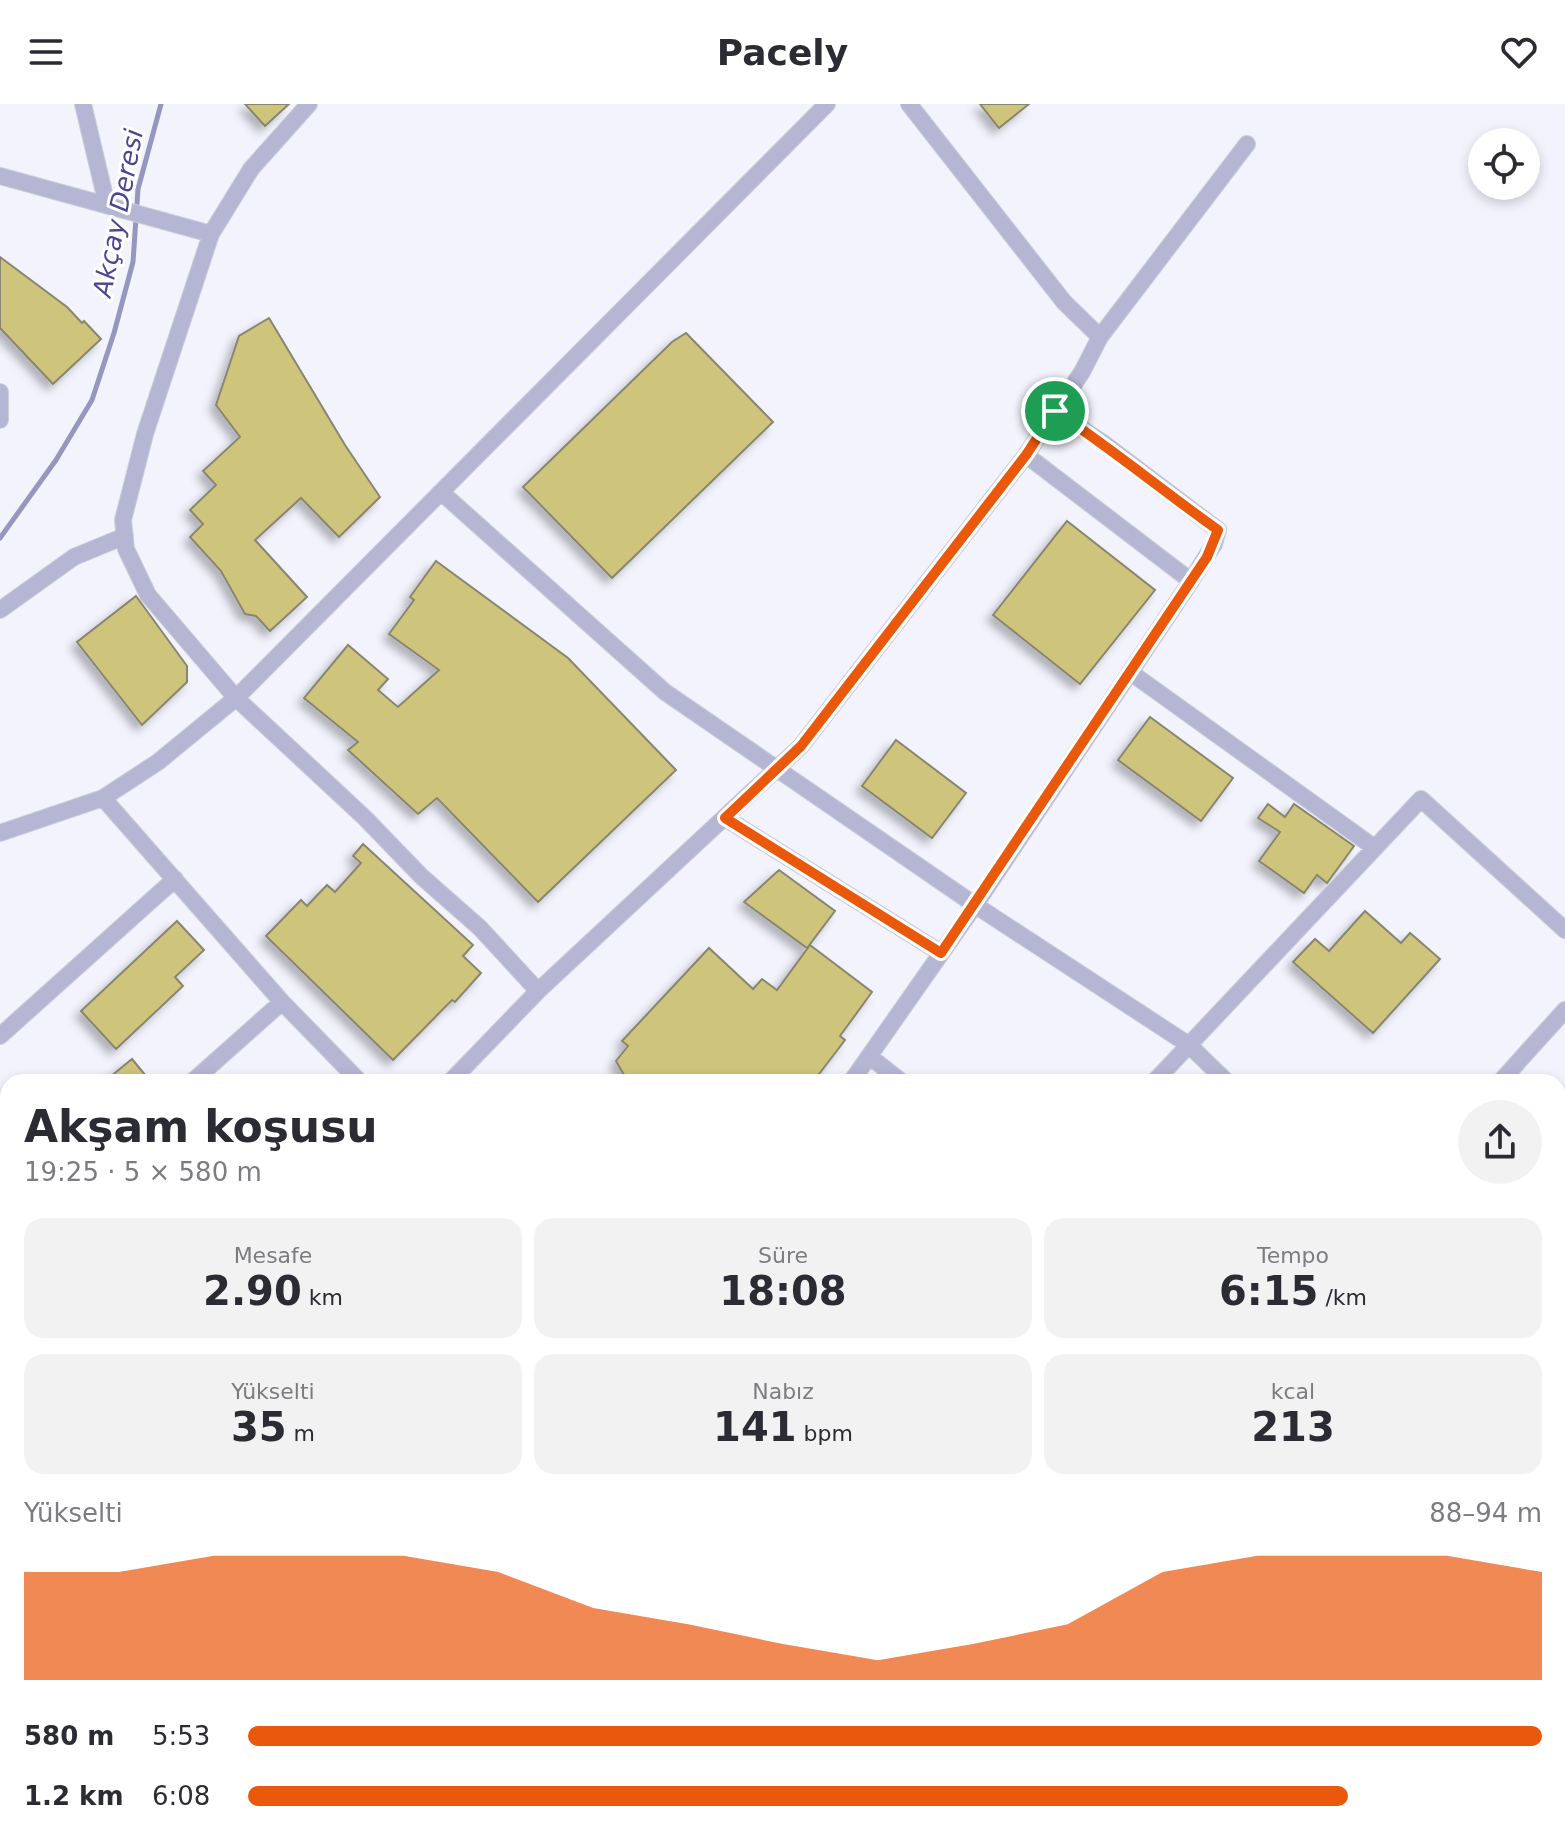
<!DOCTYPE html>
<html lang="tr">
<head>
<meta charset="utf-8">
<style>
	body { margin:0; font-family:"DejaVu Sans",sans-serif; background:#f2f2f3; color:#2b2b33; height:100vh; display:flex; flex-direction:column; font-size:30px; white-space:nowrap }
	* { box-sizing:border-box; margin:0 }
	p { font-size:26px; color:#7c7c81 }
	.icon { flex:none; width:44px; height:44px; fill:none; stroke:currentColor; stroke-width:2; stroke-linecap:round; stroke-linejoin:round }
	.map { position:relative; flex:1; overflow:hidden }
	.sheet { position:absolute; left:0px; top:970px; width:1566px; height:768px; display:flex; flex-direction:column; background:#fff; border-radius:24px 24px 0 0; box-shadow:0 4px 12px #0003 }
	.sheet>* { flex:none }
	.fabs { position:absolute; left:1468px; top:24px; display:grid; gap:16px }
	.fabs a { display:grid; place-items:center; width:72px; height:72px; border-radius:50%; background:#fff; box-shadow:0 4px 12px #0003; font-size:40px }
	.pin { position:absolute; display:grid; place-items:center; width:68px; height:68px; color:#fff; margin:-34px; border:4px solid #fff; border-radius:50%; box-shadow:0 2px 8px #0007 }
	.round { display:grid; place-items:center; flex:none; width:84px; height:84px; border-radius:42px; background:#f2f2f3 }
	.overview { display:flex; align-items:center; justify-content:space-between; height:136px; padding:0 24px }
	h1 { font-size:44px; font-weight:600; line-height:60px }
	.metrics { display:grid; grid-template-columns:repeat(3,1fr); gap:12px; height:136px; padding:8px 24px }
	.metrics div { display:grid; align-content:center; border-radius:20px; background:#f2f2f3; text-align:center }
	.metrics b { font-size:40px; font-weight:600 }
	.metrics small { font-size:22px; font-weight:400 }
	.metrics p { font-size:22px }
	.chart { height:224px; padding:16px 24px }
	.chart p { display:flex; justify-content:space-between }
	.chart svg { width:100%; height:144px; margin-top:8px; fill:#ea580c; opacity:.7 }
	ul { padding:0 24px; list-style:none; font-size:26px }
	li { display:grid; grid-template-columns:128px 96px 1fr; align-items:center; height:60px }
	li i { height:20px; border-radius:10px; background:#ea580c }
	header { display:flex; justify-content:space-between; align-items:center; height:104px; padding:0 24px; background:#fff; font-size:36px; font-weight:600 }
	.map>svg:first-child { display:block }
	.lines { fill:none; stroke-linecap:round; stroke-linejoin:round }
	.stream { stroke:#9696bf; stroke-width:5 }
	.building { fill:#cec47b; stroke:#89866f; stroke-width:2; filter:url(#shadow) }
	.street-casing { stroke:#cdcdd7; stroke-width:18 }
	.secondary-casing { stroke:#cdcdd7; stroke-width:24 }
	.street { stroke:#b5b6d4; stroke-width:16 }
	.secondary { stroke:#9797c3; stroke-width:22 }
	.route-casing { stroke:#fff; stroke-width:16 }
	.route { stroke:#ea580c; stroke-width:10 }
	.labels { text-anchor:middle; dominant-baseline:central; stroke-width:6; stroke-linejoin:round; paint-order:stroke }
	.water-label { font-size:26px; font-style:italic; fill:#4c4593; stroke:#fff }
</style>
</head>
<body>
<header><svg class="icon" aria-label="menu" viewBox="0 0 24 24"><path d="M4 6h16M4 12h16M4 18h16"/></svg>Pacely<svg class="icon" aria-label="heart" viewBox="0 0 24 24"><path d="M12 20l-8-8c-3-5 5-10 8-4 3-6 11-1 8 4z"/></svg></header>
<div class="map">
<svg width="1565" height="1738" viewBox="0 0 1565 1738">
	<defs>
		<filter id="shadow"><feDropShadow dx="-6" dy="6" stdDeviation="4" flood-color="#0004"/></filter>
	</defs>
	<rect width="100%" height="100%" fill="#f2f3fd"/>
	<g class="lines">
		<!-- stream -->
		<path class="stream" d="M 0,434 L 56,356 L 92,296 L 114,229 L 133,158 L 138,85 L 161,0"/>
	</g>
	<!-- building -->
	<path class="building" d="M 245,0 L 289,0 L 265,22 Z
		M 980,0 L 1029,0 L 999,24 Z
		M 0,153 L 67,203 L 82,219 L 84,217 L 101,235 L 53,280 L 0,224 Z
		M 269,214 L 345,341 L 380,393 L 339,433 L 301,394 L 255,436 L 307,493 L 270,527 L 256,512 L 245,510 L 221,467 L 190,433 L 203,420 L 190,406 L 216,381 L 203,367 L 240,333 L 216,301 L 239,232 Z
		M 686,229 L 773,318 L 612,474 L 523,383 L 672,238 Z
		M 1067,417 L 1155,486 L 1080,580 L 993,511 Z
		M 436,457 L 568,554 L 676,666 L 538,798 L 437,694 L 418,710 L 348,646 L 358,638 L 304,594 L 348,541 L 388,575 L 378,586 L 398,603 L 439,566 L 389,530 L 414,496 L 410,493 Z
		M 136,492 L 187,562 L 187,578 L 142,621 L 77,538 Z
		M 1150,613 L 1233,674 L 1201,717 L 1118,656 Z
		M 896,636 L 966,689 L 932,734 L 862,682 Z
		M 1268,700 L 1285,713 L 1294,700 L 1354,742 L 1327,779 L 1317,771 L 1304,789 L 1259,757 L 1280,728 L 1258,714 Z
		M 363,740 L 473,841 L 463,852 L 481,869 L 455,898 L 452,896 L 393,956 L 266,832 L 301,796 L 307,802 L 327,781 L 335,788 L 361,759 L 353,752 Z
		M 779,766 L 835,807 L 807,844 L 744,798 Z
		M 1365,807 L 1401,839 L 1410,829 L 1440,855 L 1373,929 L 1293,858 L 1315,835 L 1329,847 Z
		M 177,817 L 204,846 L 175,873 L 183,882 L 116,945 L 81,907 Z
		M 810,841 L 872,888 L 840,932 L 845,936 L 813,978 L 628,978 L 616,957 L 628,942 L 622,937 L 709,844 L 753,885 L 762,875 L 777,886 Z
		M 132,955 L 151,978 L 104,978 Z"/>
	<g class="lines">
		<defs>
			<path id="street" d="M 83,0 L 107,101
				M 309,0 L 251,65 L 211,130 L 145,330 L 123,416 L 126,445 L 148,491 L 236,594 L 365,714 L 421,772 L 480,824 L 538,887 L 450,978
				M 909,0 L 1064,198 L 1100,233
				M 0,72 L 211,130
				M 0,288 L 0,316
				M 1055,307 L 1103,339 L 1218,426 L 1214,440 L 1191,477
				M 441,388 L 665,588 L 975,801 L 1189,941 L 1227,978
				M 0,506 L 74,453 L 125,432
				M 1130,568 L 1375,744
				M 103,694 L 282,898 L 360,978
				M 725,714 L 941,849
				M 0,729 L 103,694 L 158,658 L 236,594 L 827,0
				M 538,887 L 801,642 L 1026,351 L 1082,268 L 1100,233 L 1247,40
				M 0,932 L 175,775
				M 869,952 L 902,978
				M 192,978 L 282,898
				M 851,978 L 975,801 L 1191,477 L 1026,351
				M 1154,978 L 1421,695 L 1565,826
				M 1500,978 L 1565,906
				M 0,1043 L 8,1055
				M 1558,1097 L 1565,1089
				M 0,1176 L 8,1175
				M 1558,1303 L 1565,1311
				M 1558,1333 L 1565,1325
				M 0,1363 L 8,1360
				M 0,1466 L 8,1446
				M 1558,1509 L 1565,1516
				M 259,1730 L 267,1738
				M 572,1730 L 578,1738
				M 896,1730 L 902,1738
				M 1333,1730 L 1341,1738
				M 45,1738 L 54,1730
				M 295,1738 L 306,1730
				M 632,1738 L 643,1730
				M 815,1738 L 826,1730
				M 1133,1738 L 1142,1730"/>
			<path id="secondary" d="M 0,1693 L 8,1706
				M 23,1730 L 27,1738"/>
		</defs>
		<!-- street casing -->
		<use href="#street" class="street-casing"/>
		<!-- secondary casing -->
		<use href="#secondary" class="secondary-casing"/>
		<!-- street -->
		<use href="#street" class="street"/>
		<!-- secondary -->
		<use href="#secondary" class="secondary"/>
	</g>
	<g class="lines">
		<defs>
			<path id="route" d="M 1055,307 C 1111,344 1163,387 1218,426 L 1207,453 L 941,849 L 725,714 L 801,642 L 1026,351 Z"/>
		</defs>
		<!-- route casing -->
		<use href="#route" class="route-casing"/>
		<!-- route -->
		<use href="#route" class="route"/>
	</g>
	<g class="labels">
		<!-- water labels -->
		<g class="water-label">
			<text transform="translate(118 109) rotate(-79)">Akçay Deresi</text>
		</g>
	</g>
</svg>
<div class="fabs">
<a><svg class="icon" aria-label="locate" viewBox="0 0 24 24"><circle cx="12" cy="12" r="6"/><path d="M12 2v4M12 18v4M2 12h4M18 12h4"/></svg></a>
</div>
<div class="pin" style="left:1055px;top:307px;background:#1e9e55"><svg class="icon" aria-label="arrive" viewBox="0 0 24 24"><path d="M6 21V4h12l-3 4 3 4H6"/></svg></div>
<section class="sheet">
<div class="overview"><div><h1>Akşam koşusu</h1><p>19:25 · 5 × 580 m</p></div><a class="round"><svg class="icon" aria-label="share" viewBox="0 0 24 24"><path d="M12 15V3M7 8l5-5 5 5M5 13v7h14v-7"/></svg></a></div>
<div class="metrics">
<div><p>Mesafe</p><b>2.90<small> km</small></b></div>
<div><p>Süre</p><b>18:08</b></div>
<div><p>Tempo</p><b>6:15<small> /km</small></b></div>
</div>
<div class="metrics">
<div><p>Yükselti</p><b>35<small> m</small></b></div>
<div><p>Nabız</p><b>141<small> bpm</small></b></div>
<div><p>kcal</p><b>213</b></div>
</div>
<div class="chart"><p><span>Yükselti</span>88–94 m</p>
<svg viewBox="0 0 160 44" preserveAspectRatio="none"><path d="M0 44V11L10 11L20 6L30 6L40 6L50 11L60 22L70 27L80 33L90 38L100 33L110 27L120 11L130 6L140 6L150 6L160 11V44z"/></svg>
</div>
<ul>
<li><b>580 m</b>5:53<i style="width:100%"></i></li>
<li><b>1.2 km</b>6:08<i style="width:85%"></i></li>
</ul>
</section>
</div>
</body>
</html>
